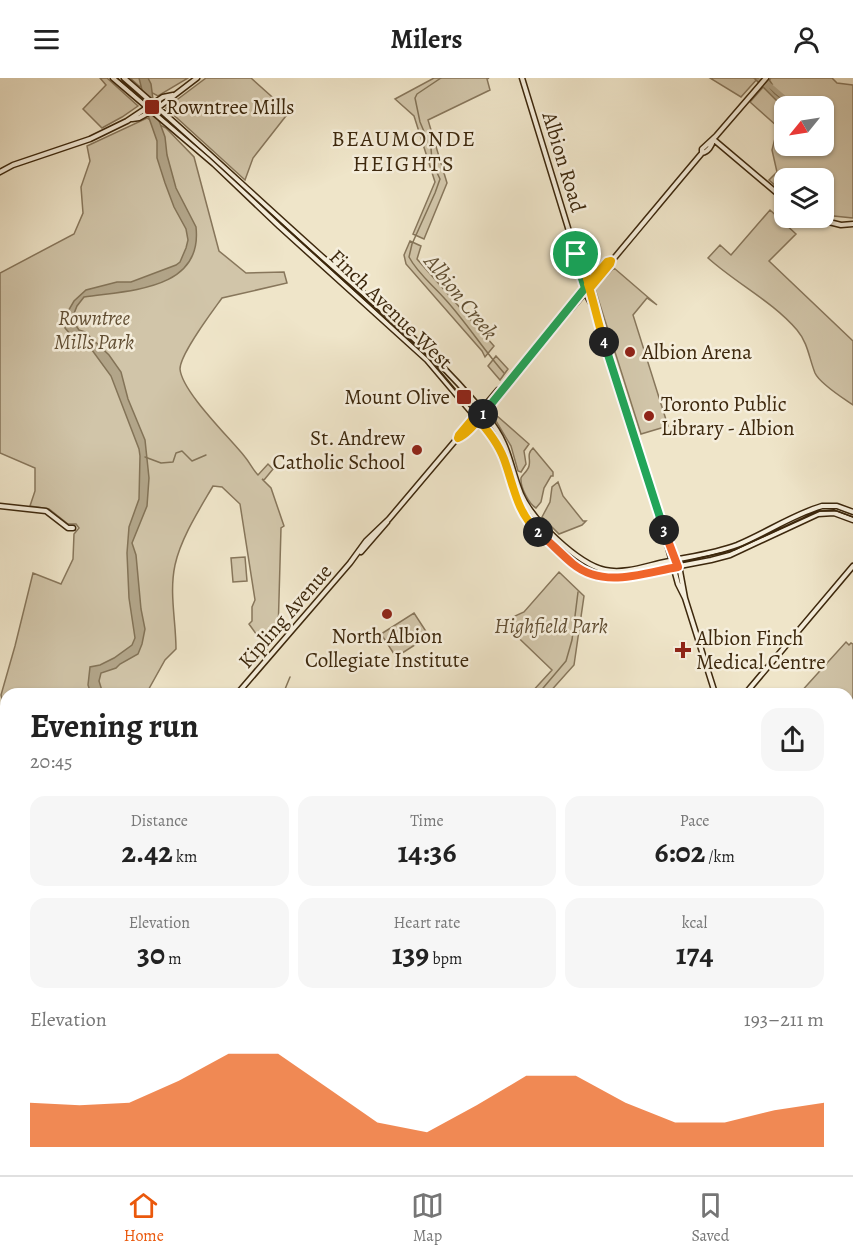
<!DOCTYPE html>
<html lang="en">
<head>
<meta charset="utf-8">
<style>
	body { margin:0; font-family:Alegreya,serif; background:#f6f6f6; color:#222; height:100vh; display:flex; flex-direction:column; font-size:22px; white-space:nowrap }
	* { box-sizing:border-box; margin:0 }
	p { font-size:20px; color:#767676 }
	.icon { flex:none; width:33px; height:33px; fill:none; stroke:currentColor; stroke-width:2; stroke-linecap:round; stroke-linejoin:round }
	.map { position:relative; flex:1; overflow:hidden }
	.drawer { position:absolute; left:0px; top:610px; width:854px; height:488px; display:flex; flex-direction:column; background:#fff; border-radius:18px 18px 0 0; box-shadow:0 2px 4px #0004 }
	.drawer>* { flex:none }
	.needle { width:39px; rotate:240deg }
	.tools { position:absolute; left:774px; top:18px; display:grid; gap:12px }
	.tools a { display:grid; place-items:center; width:60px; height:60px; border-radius:12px; background:#fff; box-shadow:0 2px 4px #0004; font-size:30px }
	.pin { position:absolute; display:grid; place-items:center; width:51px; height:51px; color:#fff; margin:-26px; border:3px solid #fff; border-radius:50%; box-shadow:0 2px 6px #0007 }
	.km { position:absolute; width:30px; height:30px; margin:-15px; border-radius:50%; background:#222; color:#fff; font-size:16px; line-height:30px; text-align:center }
	.round { display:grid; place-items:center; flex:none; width:63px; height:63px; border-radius:18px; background:#f6f6f6 }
	.summary { display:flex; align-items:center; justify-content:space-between; height:102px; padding:0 30px }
	h1 { font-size:33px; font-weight:700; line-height:45px }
	.metrics { display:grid; grid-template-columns:repeat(3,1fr); gap:9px; height:102px; padding:6px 30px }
	.metrics div { display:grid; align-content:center; border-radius:15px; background:#f6f6f6; text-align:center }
	.metrics b { font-size:30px; font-weight:700 }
	.metrics small { font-size:16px; font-weight:400 }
	.metrics p { font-size:16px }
	.chart { height:168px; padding:12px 30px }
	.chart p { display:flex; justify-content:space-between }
	.chart svg { width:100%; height:108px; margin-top:6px; fill:#ea580c; opacity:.7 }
	header { display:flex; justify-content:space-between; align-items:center; height:78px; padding:0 30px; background:#fff; font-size:27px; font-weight:700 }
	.menu { display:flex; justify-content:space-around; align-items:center; height:84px; border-top:2px solid #e0e0e0; background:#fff; font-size:16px; color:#767676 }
	.menu a { display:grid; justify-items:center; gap:3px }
	.menu .current { color:#ea580c }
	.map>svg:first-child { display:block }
	.green { fill:#d1c5a9; stroke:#87765b; stroke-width:1.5; fill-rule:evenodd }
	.water { fill:#b2a589; stroke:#837357; stroke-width:1.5 }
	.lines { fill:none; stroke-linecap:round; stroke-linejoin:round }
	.stream { stroke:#837357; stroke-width:1.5 }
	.river { stroke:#b2a589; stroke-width:4.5 }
	.secondary-casing { stroke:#3d280d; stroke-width:7 }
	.primary-casing { stroke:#3d280d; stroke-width:8 }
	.secondary { stroke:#f5eedc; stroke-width:4 }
	.primary { stroke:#efe5c9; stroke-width:4.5 }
	.tram { stroke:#3d280d; stroke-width:1.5 }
	.split-1-casing { stroke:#fff; stroke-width:12 }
	.split-2-casing { stroke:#fff; stroke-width:12 }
	.split-3-casing { stroke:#fff; stroke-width:12 }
	.split-4-casing { stroke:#fff; stroke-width:12 }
	.split-5-casing { stroke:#fff; stroke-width:12 }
	.split-1 { stroke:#22a559; stroke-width:8 }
	.split-2 { stroke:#f5b400; stroke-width:8 }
	.split-3 { stroke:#f0652b; stroke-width:8 }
	.split-4 { stroke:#22a559; stroke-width:8 }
	.split-5 { stroke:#f5b400; stroke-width:8 }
	.poi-dot { fill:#8f2418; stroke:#f5eedc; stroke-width:2 }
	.labels { text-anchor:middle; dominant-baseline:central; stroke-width:5; stroke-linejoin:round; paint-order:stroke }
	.poi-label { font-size:21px; fill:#3d280d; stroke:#f5eedc; text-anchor:start }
	.street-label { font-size:21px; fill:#3d280d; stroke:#f5eedc }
	.park-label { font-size:21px; font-style:italic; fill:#624f34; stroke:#f5eedc }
	.neighbourhood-label { font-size:22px; letter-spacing:1.5px; fill:#3d280d; stroke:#f5eedc }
	.water-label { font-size:22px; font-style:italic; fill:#604e32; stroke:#f5eedc }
</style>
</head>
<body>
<header><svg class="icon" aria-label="menu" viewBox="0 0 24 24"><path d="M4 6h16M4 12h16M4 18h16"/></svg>Milers<svg class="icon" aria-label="person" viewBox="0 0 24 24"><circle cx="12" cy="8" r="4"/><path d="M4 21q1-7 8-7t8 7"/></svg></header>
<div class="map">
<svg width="853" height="1097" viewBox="0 0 853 1097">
	<rect width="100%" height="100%" fill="#efe5c9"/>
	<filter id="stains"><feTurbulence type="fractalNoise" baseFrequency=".00333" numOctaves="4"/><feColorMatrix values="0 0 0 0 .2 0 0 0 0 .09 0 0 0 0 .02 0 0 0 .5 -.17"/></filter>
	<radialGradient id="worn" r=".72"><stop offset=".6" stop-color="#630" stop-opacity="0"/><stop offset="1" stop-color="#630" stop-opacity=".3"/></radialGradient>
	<!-- green -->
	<path class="green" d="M 100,0 L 107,0 L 138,28 L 122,39 L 102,50 L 83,31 L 106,7 Z
		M 130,0 L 188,0 L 158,18 L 139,8 Z
		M 206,0 L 251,0 L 289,34 L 253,80 L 245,102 L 166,30 Z
		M 434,0 L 489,0 L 487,1 L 490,12 L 428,42 L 447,105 L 424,161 L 413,156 L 435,104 L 414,38 L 395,21 Z
		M 710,0 L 758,0 L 741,19 Z
		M 771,0 L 832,0 L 837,5 L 853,7 L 853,140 L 824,137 L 824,100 L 784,100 L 784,115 L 769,102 L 777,94 L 772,72 L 778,49 L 750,24 ZM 784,28 L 824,28 L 824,68 L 784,68 Z
		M 147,40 L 166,50 L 194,79 L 219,173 L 246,195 L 284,194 L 287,205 L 222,220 C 212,234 180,276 180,291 C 182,314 230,360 245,379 C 250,385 253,392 258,397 L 268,386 L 273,391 L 264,402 L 262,401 L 271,410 L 284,448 L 281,450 L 278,556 L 267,571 L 249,546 L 252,543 L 252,529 L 255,522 L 240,426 L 222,409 L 213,408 C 199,432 181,460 175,487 C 169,515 176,543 176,571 L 165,582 L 146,616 L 6,616 L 6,782 L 0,780 L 0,640 L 3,625 L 1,617 L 15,568 L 33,495 L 61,506 L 73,481 L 74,456 L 79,450 L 76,446 L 68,446 L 49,431 L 30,428 L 35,413 L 35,390 L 0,375 L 0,195 L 74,156 L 83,135 L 81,109 L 90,83 L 87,68 Z
		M 770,132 L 796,156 L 769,183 L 853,263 L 853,327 C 843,320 820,306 815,295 C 809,280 808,265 797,252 C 772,223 737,206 708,180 L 720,167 L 731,177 Z
		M 410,163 L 421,168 L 417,181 L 494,268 L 485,279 L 482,273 L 406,186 L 404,177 Z
		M 614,190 L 657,227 L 647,220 L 633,237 L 668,348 L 641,356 L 595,211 Z
		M 496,278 L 508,291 L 500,302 L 488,288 Z
		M 496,337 L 529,366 L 524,373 L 526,386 L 521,394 L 518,393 L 511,368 L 493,338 Z
		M 533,370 L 553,394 L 553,398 L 551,398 L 544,410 L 541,424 L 536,430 C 529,426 520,409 521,400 C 522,397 528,393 529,388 C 531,380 526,377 533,370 Z
		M 558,404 L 563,418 L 583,443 L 586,443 L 582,447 L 559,456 L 542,439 L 550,424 L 552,409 Z
		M 245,479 L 247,503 L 233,504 L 231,480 Z
		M 559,494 L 584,518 L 574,587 L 548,616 L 530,616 L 552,592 L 502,544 L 524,534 Z
		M 414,535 L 429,558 L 396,579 L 381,556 Z
		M 846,564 L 849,567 L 851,565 L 853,566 L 853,636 L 848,642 L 848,616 L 799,616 Z"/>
	<!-- water -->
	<path class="water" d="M 139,0 L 148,0 L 151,6 L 154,29 L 165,59 L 167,77 L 176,110 L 196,149 C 203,213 128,212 84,219 L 77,228 L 73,238 L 73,243 L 79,252 L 85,254 L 109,277 L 121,294 L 128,321 L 145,362 L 149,400 L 147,428 L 132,465 L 136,477 L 141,531 L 145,551 L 142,566 L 138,576 L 120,586 L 116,590 L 101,595 L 99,603 L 103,616 L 91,616 L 88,607 L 90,589 L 100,587 L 114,580 L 132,567 L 135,560 L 129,520 L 127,475 L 129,449 L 139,421 L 140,378 L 139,371 L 111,298 L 92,272 L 71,257 L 65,250 L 67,235 L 74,223 L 86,212 L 117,204 L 131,204 L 176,187 L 180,184 L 186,170 L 188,162 L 186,151 L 174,129 L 165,105 L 157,80 L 157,63 L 149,40 Z
		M 754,0 L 768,0 L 772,6 L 768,6 C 771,13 778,19 785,22 L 787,19 L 797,28 L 784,28 L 784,30 Z"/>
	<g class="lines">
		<!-- stream -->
		<path class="stream" d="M 441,0 L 417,16 L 415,20 L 420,44 L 431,70 L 432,84 L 440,101 L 435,115 L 412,166 L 409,179 C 418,196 433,207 445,221 C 466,244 483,271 504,295
			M 145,379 L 161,385 L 173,384 L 176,375 L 182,373 L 192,383 L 206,377
			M 283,616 L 290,599
			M 538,616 L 566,583 L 572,562 L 578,514
			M 574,1092 L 575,1097"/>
		<!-- river -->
		<path class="river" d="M 761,0 L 794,28"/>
		<defs>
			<path id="secondary" d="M 113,0 L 214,86 L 279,148 L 427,282 L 494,361 L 504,382 L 515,420 L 524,437 L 534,450 L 579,490 L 597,498 L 617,500 L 711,482 L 730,477 L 818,436 L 834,435 L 853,442
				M 124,0 C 190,57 253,117 318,175 C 376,227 439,278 488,340 C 510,367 509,386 521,416 C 532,442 578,486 605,492 C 623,496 643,489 660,485 C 686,479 713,476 737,467 C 766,455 792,437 822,428 L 837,428 L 853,434
				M 522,0 L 576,176 L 576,181 L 587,218 L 595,232
				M 132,41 L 139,40 L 159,29 L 197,0
				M 713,61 L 784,121
				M 702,75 C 708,74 712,68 713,62
				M 0,94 L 13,87 L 90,61 L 127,43 L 163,19 L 173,17
				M 813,140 L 841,147 L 853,146
				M 576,176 L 580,179 L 584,190 L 611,286 L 664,451 L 680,493 L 685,520
				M 567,232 L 571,231 C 615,180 658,127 702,75 L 702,71 L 716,58 L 766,0
				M 458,360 L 462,359 C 481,339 496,319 512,298 C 544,259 575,221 608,183 L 611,183
				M 0,428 L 46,433 L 68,450 L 73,450
				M 665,458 L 678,506 L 685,520 L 714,612 L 717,616
				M 361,474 L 387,444
				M 237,616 L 350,485 L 366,463 L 389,441 L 498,312 L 501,312
				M 745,616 L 853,488
				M 848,649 L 853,643
				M 0,893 L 6,883
				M 0,924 L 6,932
				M 848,934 L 853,933
				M 849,1062 L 853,1075
				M 848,1074 L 853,1093
				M 98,1092 L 103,1097
				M 104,1092 L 109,1097
				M 501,1092 L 506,1097
				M 335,1097 L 338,1092"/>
			<path id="primary" d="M 848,1044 L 853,1045
				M 848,1058 L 853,1052
				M 848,1064 L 853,1059
				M 848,1078 L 850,1083
				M 812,1097 L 816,1092
				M 819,1097 L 823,1092"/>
		</defs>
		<!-- secondary casing -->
		<use href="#secondary" class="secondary-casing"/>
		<!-- primary casing -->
		<use href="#primary" class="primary-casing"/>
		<!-- secondary -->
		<use href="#secondary" class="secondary"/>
		<!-- primary -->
		<use href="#primary" class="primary"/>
		<!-- tram -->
		<path class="tram" d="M 117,0 L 209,79 L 428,280 L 494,358 L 506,379 L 517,418 L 529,439 L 570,481 L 583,490 L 604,498 L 632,496 L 734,472 L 820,433 L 837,433 L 853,439"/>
	</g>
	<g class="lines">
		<defs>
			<path id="split-1" d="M 483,336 L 585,210 L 576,181 L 576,176"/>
			<path id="split-2" d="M 483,336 C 476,344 468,356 458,360 L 459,357 L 475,338 C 487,351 498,365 504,381 C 514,408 516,433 538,454"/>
			<path id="split-3" d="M 538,454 C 550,464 561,476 573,486 C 604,511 643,495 678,489 L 664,452"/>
			<path id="split-4" d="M 604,264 L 664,452"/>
			<path id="split-5" d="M 576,176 L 580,179 L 590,210 L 610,186 L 611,183 L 607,184 L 588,206 C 594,225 598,244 604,264"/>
		</defs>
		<!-- split-1 casing -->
		<use href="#split-1" class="split-1-casing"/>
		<!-- split-2 casing -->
		<use href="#split-2" class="split-2-casing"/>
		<!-- split-3 casing -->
		<use href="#split-3" class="split-3-casing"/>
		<!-- split-4 casing -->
		<use href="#split-4" class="split-4-casing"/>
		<!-- split-5 casing -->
		<use href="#split-5" class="split-5-casing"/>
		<!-- split-1 -->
		<use href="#split-1" class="split-1"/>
		<!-- split-2 -->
		<use href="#split-2" class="split-2"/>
		<!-- split-3 -->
		<use href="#split-3" class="split-3"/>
		<!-- split-4 -->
		<use href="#split-4" class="split-4"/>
		<!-- split-5 -->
		<use href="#split-5" class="split-5"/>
	</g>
	<!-- markers -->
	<g class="poi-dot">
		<rect x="144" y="21" width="16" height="16" rx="3"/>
		<circle cx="630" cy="274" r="6"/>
		<rect x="456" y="311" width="16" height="16" rx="3"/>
		<circle cx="649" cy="338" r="6"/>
		<circle cx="417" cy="372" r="6"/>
		<circle cx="387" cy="536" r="6"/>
		<path d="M680 563h6v6h6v6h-6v6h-6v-6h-6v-6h6z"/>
	</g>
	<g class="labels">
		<!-- poi labels -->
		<g class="poi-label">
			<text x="166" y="29">Rowntree Mills</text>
			<text x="642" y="274">Albion Arena</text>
			<text x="450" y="319" text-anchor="end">Mount Olive</text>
			<text x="661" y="326">Toronto Public<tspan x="661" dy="24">Library - Albion</tspan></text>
			<text x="405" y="360" text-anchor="end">St. Andrew<tspan x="405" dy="24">Catholic School</tspan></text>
			<text x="387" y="558" text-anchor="middle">North Albion<tspan x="387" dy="24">Collegiate Institute</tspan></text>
			<text x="696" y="560">Albion Finch<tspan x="696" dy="24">Medical Centre</tspan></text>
		</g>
		<!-- street labels -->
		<g class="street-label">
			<text transform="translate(564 84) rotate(73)">Albion Road</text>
			<text transform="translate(391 231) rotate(44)">Finch Avenue West</text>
			<text transform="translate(285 538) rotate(-49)">Kipling Avenue</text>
		</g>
		<!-- park labels -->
		<g class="park-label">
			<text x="94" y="240">Rowntree<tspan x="94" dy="24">Mills Park</tspan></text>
			<text x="551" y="548">Highfield Park</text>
		</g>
		<!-- neighbourhood labels -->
		<g class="neighbourhood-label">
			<text x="404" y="61">BEAUMONDE<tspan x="404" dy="25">HEIGHTS</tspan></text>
		</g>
		<!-- water labels -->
		<g class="water-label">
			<text transform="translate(461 219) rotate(51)">Albion Creek</text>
		</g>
	</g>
	<rect width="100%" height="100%" filter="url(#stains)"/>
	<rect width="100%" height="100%" fill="url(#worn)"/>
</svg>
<div class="tools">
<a><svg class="needle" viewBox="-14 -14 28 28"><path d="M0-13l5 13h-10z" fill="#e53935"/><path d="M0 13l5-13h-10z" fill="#767676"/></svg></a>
<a><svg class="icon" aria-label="layers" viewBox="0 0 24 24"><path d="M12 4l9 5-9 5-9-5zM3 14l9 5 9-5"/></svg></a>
</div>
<div class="pin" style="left:576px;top:176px;background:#1e9e55"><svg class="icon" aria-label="arrive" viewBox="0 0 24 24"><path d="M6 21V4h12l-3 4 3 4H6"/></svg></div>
<b class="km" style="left:483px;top:336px">1</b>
<b class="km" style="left:538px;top:454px">2</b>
<b class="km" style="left:664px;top:452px">3</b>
<b class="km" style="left:604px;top:264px">4</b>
<section class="drawer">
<div class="summary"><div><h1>Evening run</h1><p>20:45</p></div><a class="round"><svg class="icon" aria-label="share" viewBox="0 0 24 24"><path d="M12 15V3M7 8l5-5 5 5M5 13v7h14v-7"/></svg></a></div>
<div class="metrics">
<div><p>Distance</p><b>2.42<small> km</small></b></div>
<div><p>Time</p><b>14:36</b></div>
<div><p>Pace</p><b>6:02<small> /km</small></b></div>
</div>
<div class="metrics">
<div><p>Elevation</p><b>30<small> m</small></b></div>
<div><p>Heart rate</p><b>139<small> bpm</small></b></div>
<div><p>kcal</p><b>174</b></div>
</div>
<div class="chart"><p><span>Elevation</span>193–211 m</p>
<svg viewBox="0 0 160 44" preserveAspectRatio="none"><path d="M0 44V26L10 27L20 26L30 17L40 6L50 6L60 20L70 34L80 38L90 27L100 15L110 15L120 26L130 34L140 34L150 29L160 26V44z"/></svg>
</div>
</section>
</div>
<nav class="menu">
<a class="current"><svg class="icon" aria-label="home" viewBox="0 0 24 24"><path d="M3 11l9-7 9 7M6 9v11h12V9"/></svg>Home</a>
<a><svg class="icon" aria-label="map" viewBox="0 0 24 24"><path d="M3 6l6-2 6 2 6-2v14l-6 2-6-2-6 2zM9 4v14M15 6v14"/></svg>Map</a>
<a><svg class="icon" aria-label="saved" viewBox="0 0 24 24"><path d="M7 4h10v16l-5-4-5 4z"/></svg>Saved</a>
</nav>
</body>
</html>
